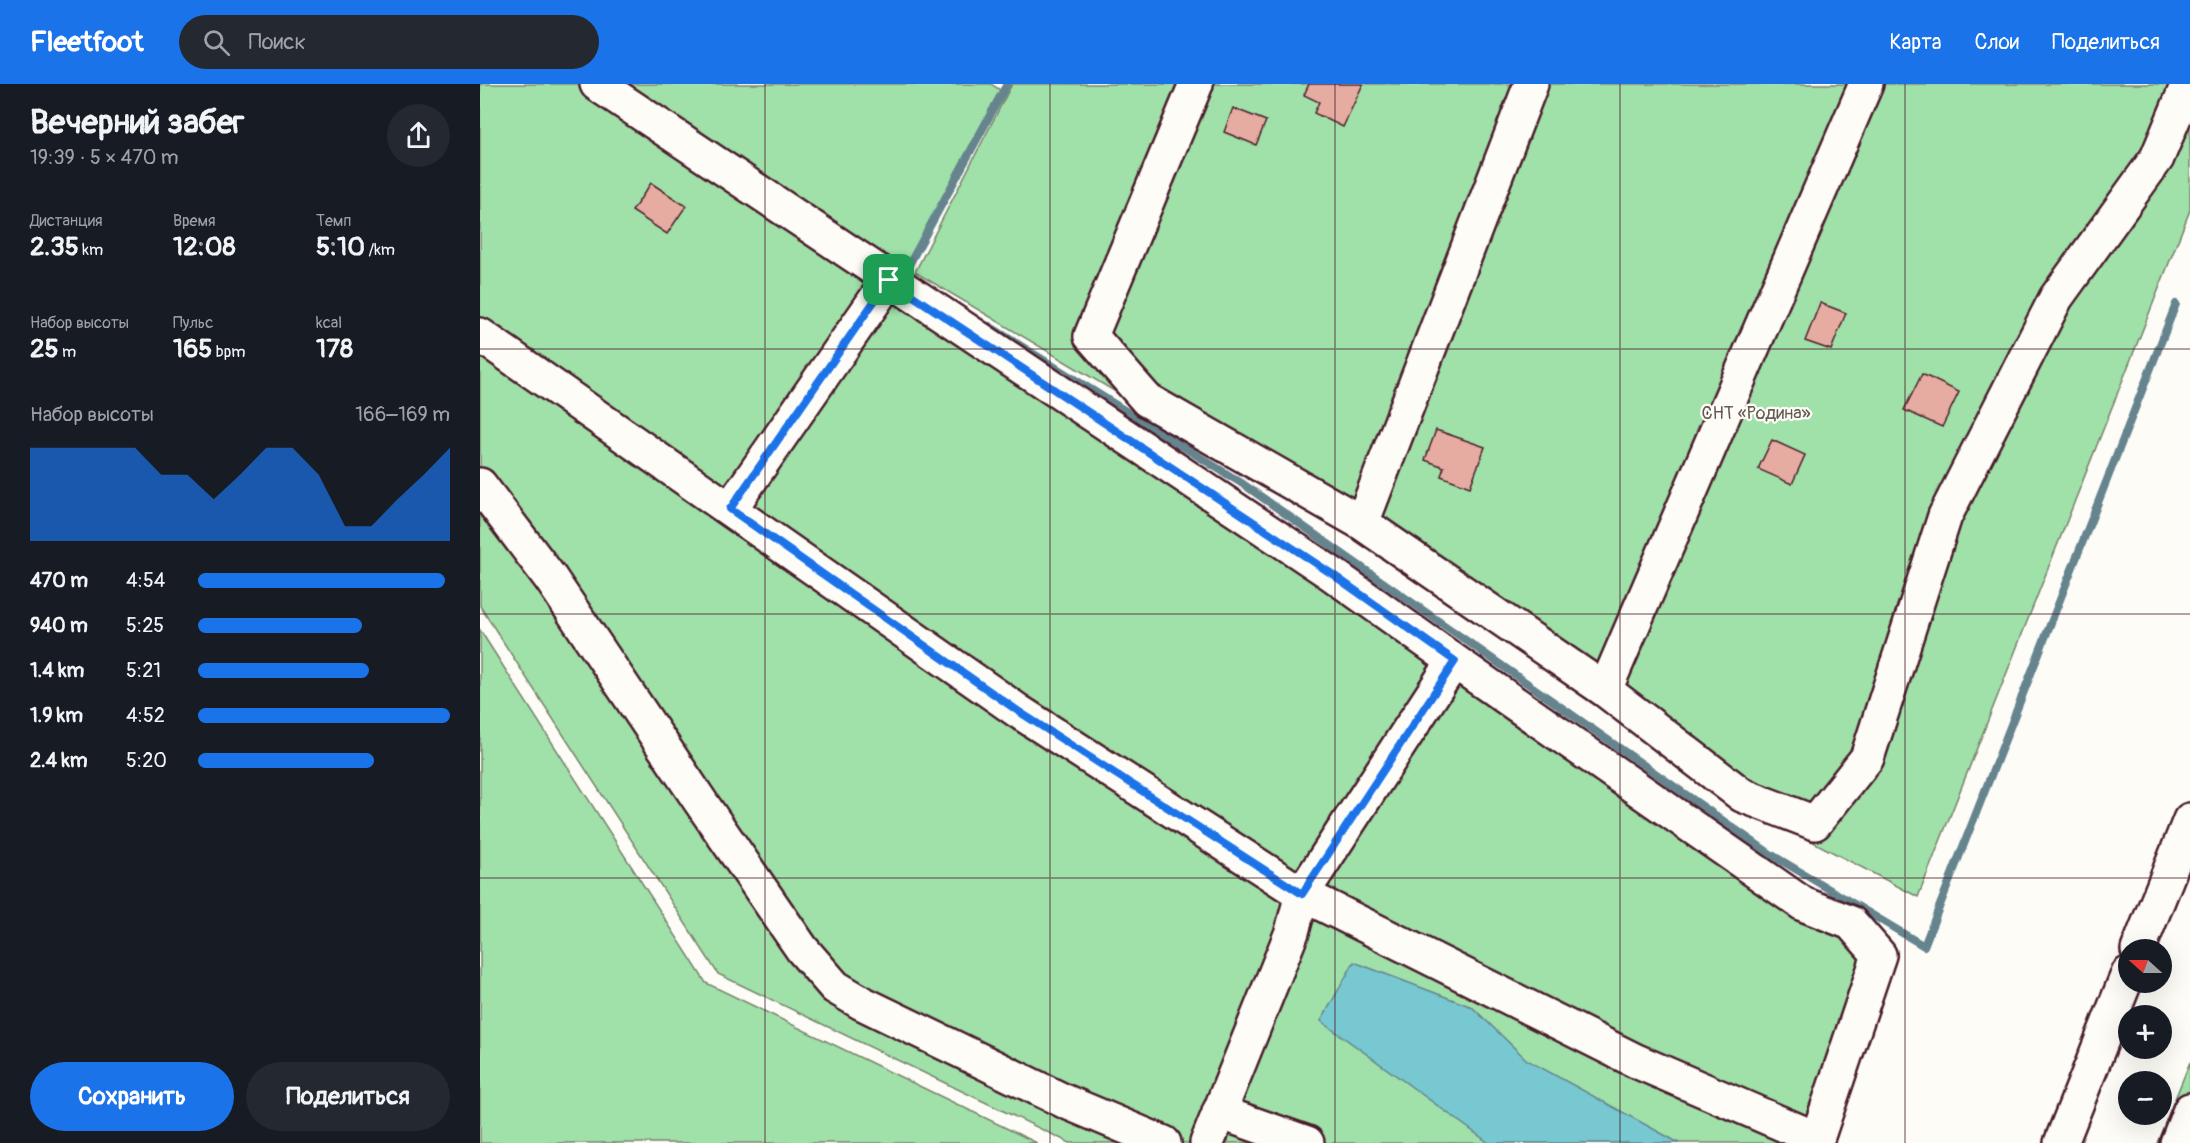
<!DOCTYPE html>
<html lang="ru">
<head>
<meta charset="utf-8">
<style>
	body { margin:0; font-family:Pangolin,sans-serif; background:#242831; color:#f1f3f6; height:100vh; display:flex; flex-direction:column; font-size:22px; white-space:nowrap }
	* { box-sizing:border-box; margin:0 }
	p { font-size:20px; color:#9ea1a6 }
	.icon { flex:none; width:33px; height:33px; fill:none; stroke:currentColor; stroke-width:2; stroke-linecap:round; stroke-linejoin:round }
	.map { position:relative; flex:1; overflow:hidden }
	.details { display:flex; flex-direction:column; background:#171b24; width:480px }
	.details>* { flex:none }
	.needle { width:39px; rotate:291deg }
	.controls { position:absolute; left:1638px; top:855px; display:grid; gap:12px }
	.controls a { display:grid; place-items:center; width:54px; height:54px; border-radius:50%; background:#171b24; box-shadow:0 6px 24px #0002; font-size:30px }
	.pin { position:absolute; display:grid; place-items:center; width:51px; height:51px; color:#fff; margin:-26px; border-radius:12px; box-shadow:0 3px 9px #0006 }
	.round { display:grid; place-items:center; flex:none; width:63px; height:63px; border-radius:32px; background:#242831 }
	.summary { display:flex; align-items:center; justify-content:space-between; height:102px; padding:0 30px }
	h1 { font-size:33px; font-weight:700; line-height:45px }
	.figures { display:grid; grid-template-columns:repeat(3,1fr); gap:9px; height:102px; padding:6px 30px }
	.figures div { display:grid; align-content:center }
	.figures b { font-size:26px; font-weight:700 }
	.figures small { font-size:16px; font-weight:400 }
	.figures p { font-size:16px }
	.chart { height:168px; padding:12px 30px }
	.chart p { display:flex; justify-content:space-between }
	.chart svg { width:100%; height:108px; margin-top:6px; fill:#1a73e8; opacity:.7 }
	.primary-button { display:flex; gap:12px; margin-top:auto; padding:12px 30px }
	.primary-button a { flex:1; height:69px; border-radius:36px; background:#1a73e8; color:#fff; font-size:24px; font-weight:700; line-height:69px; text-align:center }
	.primary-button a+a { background:#242831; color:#f1f3f6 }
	ul { padding:0 30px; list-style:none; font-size:20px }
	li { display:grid; grid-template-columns:96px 72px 1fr; align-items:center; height:45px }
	li i { height:15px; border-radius:8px; background:#1a73e8 }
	header { display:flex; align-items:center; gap:36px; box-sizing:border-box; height:84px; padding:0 30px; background:#1a73e8; color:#fff }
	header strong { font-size:28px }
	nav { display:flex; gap:33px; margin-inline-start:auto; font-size:21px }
	.search { width:420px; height:54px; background:#242831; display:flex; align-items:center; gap:15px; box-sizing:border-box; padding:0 21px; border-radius:33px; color:#9ea1a6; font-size:22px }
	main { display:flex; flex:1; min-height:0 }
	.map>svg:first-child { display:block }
	.green { fill:#a0e0a9; stroke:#75806a; stroke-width:1.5 }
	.water { fill:#77c8d0; stroke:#65848e; stroke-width:1.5 }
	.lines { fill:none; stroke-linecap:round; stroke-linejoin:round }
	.stream { stroke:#65848e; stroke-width:8 }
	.building { fill:#e6aca2; stroke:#4a1f2b; stroke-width:1.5 }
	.minor-casing { stroke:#4a1f2b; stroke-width:38 }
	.major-casing { stroke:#4a1f2b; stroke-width:38 }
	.minor { stroke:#fdfcf7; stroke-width:33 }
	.major { stroke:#fdfcf7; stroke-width:33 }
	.route-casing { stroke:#fff; stroke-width:12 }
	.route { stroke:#1a73e8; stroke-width:8 }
	.grid { fill:none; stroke:#4a1f2b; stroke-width:1.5; stroke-opacity:0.55 }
	.labels { text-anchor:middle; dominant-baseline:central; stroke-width:4.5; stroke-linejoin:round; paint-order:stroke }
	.park-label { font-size:18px; fill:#645951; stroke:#fdfcf7 }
</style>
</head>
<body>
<header>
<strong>Fleetfoot</strong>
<div class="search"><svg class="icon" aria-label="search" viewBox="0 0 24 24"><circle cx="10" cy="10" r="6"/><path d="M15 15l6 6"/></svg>Поиск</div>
<nav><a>Карта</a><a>Слои</a><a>Поделиться</a></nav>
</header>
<main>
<section class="details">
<div class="summary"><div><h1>Вечерний забег</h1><p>19:39 · 5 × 470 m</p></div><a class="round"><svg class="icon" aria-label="share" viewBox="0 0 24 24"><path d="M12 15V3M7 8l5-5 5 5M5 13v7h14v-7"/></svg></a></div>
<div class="figures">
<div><p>Дистанция</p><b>2.35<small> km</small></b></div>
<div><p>Время</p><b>12:08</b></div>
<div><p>Темп</p><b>5:10<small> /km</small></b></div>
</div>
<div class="figures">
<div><p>Набор высоты</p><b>25<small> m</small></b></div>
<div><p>Пульс</p><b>165<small> bpm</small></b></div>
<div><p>kcal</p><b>178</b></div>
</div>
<div class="chart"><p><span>Набор высоты</span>166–169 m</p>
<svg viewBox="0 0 160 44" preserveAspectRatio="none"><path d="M0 44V6L10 6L20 6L30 6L40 6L50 17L60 17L70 27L80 17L90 6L100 6L110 17L120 38L130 38L140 27L150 17L160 6V44z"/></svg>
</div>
<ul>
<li><b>470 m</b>4:54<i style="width:98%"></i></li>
<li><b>940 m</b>5:25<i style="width:65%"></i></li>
<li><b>1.4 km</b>5:21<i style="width:68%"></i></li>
<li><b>1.9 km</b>4:52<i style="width:100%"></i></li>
<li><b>2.4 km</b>5:20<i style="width:70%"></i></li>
</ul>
<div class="primary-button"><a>Сохранить</a><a>Поделиться</a></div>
</section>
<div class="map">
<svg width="1710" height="1059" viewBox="0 0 1710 1059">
	<rect width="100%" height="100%" fill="#fdfcf7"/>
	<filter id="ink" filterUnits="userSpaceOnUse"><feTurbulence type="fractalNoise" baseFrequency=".0167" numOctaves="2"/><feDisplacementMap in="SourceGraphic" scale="12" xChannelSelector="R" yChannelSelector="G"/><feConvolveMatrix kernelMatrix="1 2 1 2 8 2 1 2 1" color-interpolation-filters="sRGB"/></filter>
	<g filter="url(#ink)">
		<!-- green -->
		<path class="green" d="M 0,0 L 511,0 L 520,6 L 419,194 L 1414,862 L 1347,1059 L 590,1059 L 238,890 L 0,522 Z
			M 532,0 L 1710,0 L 1710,126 L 1438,813 L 1251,715 L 875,446 L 738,369 L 435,188 Z
			M 0,546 L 226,899 L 557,1059 L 0,1059 Z
			M 1710,978 L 1710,1059 L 1677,1059 Z"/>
		<!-- water -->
		<path class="water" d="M 874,878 L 992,923 L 1047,976 L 1199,1059 L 1009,1059 L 841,937 Z"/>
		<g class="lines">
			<!-- stream -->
			<path class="stream" d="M 429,193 L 424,190 L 527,0
				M 509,242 L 763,400 L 1292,771 L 1444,862 L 1696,220"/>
		</g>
		<!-- building -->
		<path class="building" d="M 829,0 L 883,0 L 863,43 L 834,29 L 839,18 L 824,11 Z
			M 753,24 L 786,37 L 776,61 L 744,48 Z
			M 171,99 L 206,122 L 187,150 L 152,127 Z
			M 1340,219 L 1366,229 L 1351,266 L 1325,257 Z
			M 1442,290 L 1479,308 L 1462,343 L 1424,326 Z
			M 956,346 L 1005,363 L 990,403 L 961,392 L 964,383 L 945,376 Z
			M 1292,356 L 1325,371 L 1312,400 L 1278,385 Z"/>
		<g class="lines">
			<defs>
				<path id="minor" d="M 117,0 L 852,490 L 974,577 L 1323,820 L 1371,839 L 1399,871 L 1337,1055
					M 716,0 L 611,252 L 667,316 L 882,439
					M 1051,0 L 882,439 L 1125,606 L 1262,711 L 1335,739 L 1387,674 L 1465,432 L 1576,214 L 1677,74 L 1708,0
					M 0,251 L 538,627 L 822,810 L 812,848 L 727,1059
					M 0,401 L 71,495 L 220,717 L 322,865 L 355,903 L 382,919 L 584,1017 L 684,1059
					M 250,425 L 409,196
					M 974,577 L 822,810 L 1156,977 L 1337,1055 L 1335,1059
					M 1125,606 L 1386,0
					M 739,1028 L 827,1059
					M 1697,1059 L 1710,1026"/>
				<path id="major" d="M 1658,866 L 1710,736
					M 1581,1059 L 1648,890"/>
			</defs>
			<!-- minor casing -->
			<use href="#minor" class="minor-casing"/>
			<!-- major casing -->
			<use href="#major" class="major-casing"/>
			<!-- minor -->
			<use href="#minor" class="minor"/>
			<!-- major -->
			<use href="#major" class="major"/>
		</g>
	</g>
	<g class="lines" filter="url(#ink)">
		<defs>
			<path id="route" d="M 409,196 L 852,490 L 975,577 L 822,810 L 538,627 L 250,425 Z"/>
		</defs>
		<!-- route casing -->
		<use href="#route" class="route-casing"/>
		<!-- route -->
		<use href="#route" class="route"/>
	</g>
	<!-- grid -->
	<path class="grid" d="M 285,0 L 285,1059M 570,0 L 570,1059M 855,0 L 855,1059M 1140,0 L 1140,1059M 1425,0 L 1425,1059M 0,265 L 1710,265M 0,530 L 1710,530M 0,794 L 1710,794"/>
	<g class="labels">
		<!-- park labels -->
		<g class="park-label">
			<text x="1276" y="329">СНТ «Родина»</text>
		</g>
	</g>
</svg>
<div class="controls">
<a><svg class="needle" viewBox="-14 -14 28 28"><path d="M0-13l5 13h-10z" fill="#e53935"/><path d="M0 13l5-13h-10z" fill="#9ea1a6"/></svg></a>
<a>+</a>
<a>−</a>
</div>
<div class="pin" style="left:409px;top:196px;background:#1e9e55"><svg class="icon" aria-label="arrive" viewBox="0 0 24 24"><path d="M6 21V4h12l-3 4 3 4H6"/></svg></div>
</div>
</main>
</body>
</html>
